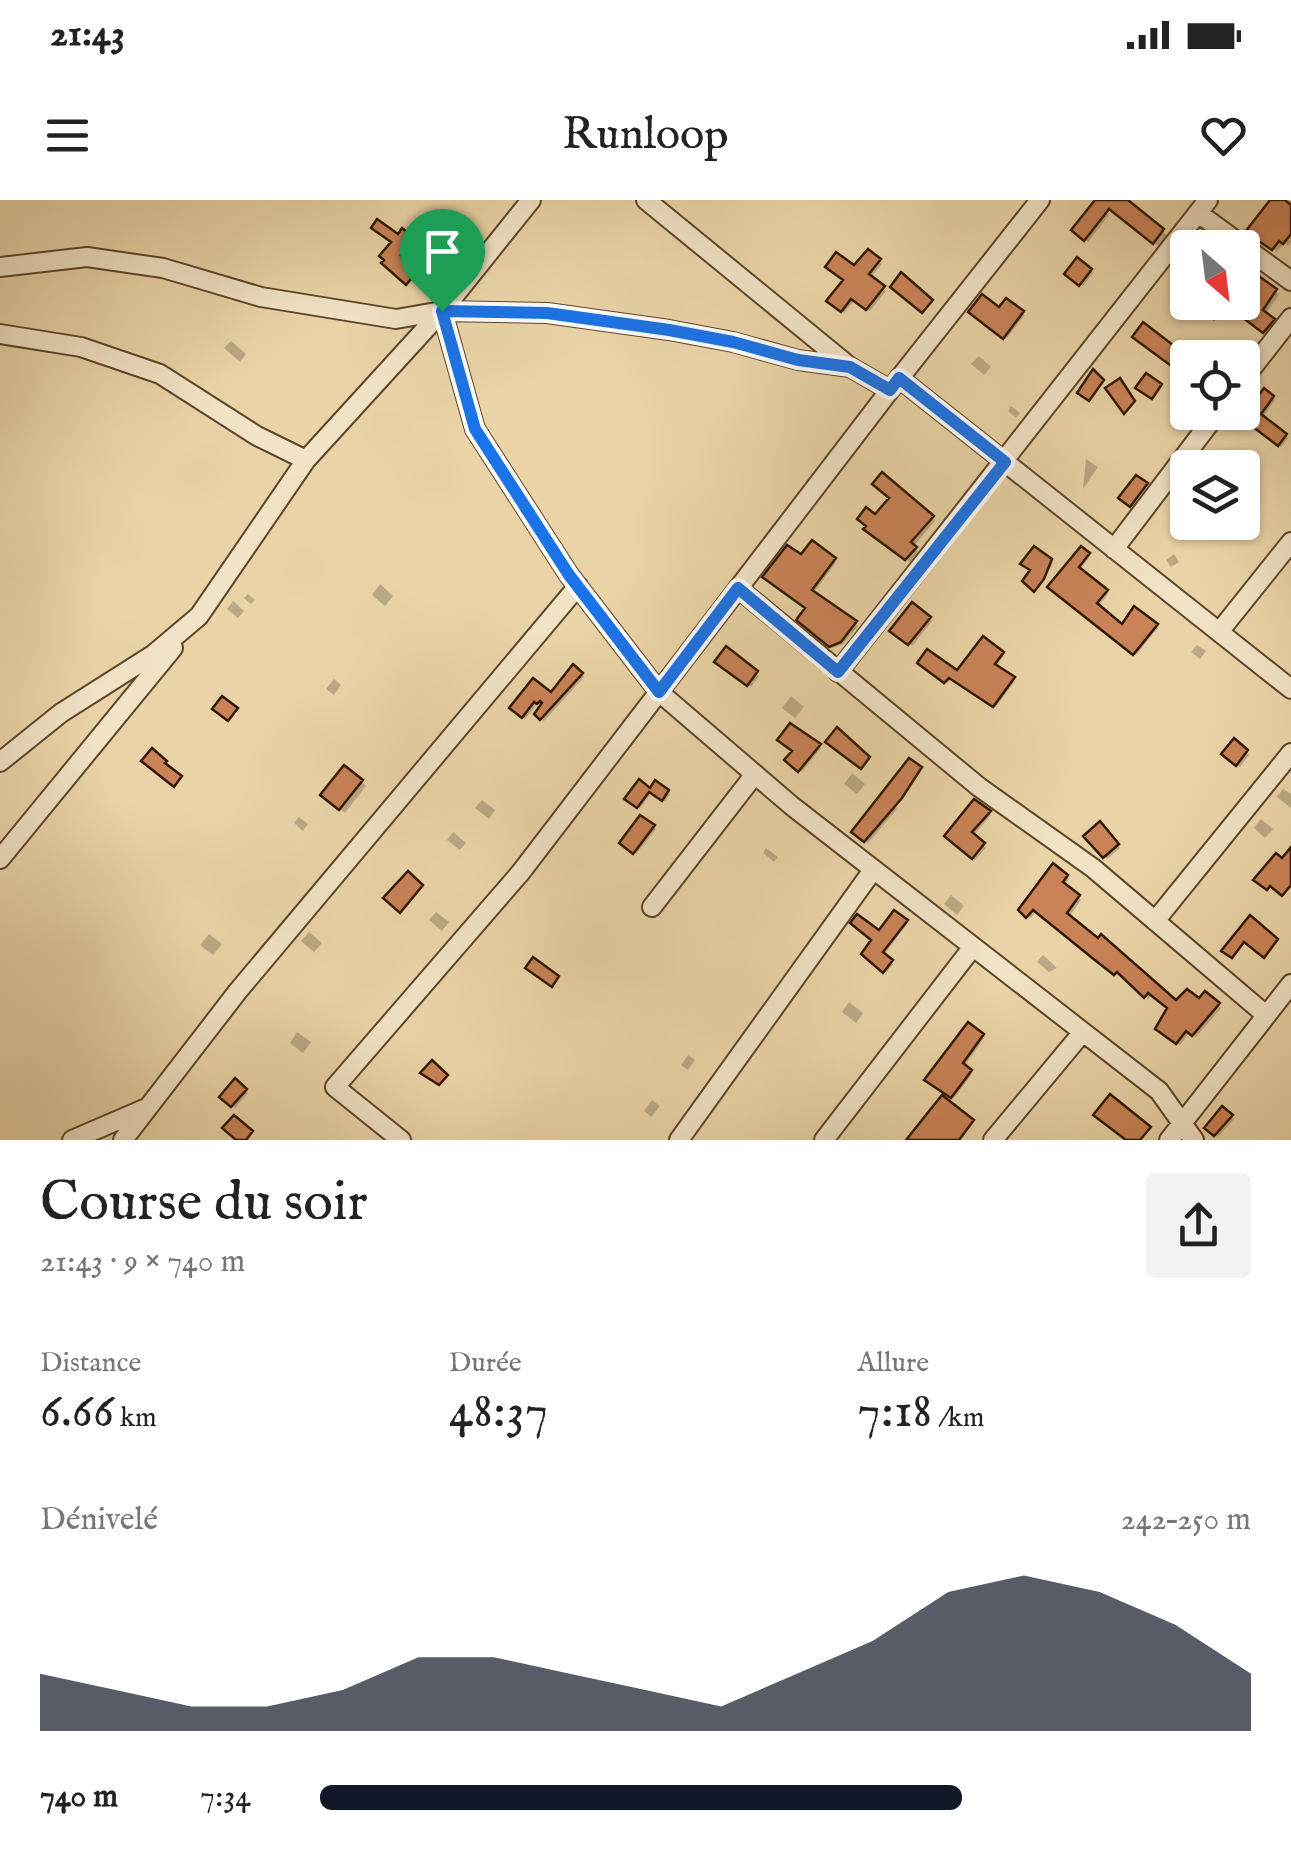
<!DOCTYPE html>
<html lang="fr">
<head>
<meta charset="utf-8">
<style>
	body { margin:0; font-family:"IM FELL English",serif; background:#f2f2f2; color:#222; height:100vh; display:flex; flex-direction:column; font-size:38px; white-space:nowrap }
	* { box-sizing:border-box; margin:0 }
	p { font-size:32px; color:#767676 }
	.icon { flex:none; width:55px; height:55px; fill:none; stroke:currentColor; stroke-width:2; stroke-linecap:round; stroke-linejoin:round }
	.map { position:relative; height:940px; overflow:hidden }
	.drawer { display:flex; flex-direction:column; background:#fff; flex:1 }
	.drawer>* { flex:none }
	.needle { width:65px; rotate:152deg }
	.tools { position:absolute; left:1170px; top:30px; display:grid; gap:20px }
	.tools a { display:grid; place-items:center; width:90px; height:90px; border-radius:10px; background:#fff; box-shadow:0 2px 8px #0004; font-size:50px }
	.pin { position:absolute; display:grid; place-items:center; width:85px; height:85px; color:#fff; margin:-102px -42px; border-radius:50% 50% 50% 0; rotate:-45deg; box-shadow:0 0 10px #0007 }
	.pin .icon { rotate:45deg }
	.round { display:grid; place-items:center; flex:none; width:105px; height:105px; border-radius:10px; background:#f2f2f2 }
	.head { display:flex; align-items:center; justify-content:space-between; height:170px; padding:0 40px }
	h1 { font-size:55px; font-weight:600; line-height:75px }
	.metrics { display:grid; grid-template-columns:repeat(3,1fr); gap:15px; height:170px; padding:10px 40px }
	.metrics div { display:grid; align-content:center }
	.metrics b { font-size:50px; font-weight:600 }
	.metrics small { font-size:28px; font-weight:400 }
	.metrics p { font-size:28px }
	.chart { height:280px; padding:20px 40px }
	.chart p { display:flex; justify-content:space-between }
	.chart svg { width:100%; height:180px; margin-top:10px; fill:#111827; opacity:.7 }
	ul { padding:0 40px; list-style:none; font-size:32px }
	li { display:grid; grid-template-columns:160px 120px 1fr; align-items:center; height:75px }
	li i { height:25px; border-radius:12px; background:#111827 }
	.status { display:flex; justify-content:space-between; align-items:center; height:70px; padding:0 50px; background:#fff; direction:ltr }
	.status svg { height:28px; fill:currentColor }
	header { display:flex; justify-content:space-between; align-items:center; height:130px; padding:0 40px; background:#fff; font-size:45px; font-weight:600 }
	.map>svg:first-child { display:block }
	.shadow { fill:#0003 }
	.building { fill:#c98357; stroke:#2f1700; stroke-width:2.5 }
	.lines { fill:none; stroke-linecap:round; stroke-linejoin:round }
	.minor-casing { stroke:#5e462a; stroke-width:22 }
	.minor { stroke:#f1e3c6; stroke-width:18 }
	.route-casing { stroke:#fff; stroke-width:20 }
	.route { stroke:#1a73e8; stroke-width:12 }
</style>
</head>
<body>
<div class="status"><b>21:43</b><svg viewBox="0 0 49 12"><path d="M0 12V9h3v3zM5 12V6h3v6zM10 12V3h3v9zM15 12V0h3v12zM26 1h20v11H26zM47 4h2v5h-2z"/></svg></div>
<header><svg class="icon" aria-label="menu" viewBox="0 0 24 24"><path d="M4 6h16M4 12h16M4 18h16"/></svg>Runloop<svg class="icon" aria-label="heart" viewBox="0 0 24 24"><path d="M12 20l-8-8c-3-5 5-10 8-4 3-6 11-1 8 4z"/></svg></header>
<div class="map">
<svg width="1291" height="940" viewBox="0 0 1291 940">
	<rect width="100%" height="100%" fill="#ead4a7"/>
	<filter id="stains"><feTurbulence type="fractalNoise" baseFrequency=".002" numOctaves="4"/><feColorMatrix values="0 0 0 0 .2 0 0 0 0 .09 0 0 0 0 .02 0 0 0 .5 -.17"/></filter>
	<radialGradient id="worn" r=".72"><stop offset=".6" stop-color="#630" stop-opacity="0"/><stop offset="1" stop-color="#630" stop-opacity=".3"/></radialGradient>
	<!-- shadow -->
	<path class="shadow" d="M 1108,0 L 1124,0 L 1167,35 L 1158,46 L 1110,7 Z
		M 1274,0 L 1282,0 L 1291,6 L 1291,42 L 1288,46 L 1284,43 L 1277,52 L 1252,36 Z
		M 1095,3 L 1109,15 L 1088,42 L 1074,30 Z
		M 403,31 L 415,41 L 401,58 L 418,73 L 409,84 L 384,63 Z
		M 868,52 L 882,64 L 870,78 L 886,91 L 870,111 L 855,100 L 844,113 L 830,101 Z
		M 1078,60 L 1093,73 L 1083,86 L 1067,74 Z
		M 1275,91 L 1279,95 L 1265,115 L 1277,124 L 1268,135 L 1227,102 L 1242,102 Z
		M 1007,101 L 1025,115 L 1006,139 L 971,111 L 999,111 Z
		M 231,141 L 246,154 L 240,162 L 224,148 Z
		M 979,156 L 991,167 L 984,175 L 971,164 Z
		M 1264,191 L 1275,200 L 1262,218 L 1288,238 L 1281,247 L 1240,214 L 1247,205 L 1251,209 Z
		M 1011,206 L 1020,213 L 1016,218 L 1008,211 Z
		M 1086,259 L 1098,267 L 1083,289 Z
		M 882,276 L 935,321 L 913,347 L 918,352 L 910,362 L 870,332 L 875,317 L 892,298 Z
		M 1242,308 L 1251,315 L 1233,338 L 1215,322 L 1242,322 Z
		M 813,343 L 836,362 L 813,394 L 858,426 L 843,444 L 833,448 L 799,419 L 808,408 L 802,357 Z
		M 1035,349 L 1053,363 L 1037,391 L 1025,381 L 1033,371 Z
		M 1081,349 L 1090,356 L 1079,371 L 1108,394 L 1098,407 L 1122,427 L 1137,410 L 1158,428 L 1136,455 L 1051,387 Z
		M 1174,354 L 1179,362 L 1171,367 L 1166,360 Z
		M 380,384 L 393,396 L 385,406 L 372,395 Z
		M 248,394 L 255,400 L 251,404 L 244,398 Z
		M 233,401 L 244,411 L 238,418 L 227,409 Z
		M 912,406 L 932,421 L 912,446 L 892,431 Z
		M 983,440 L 1004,456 L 995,467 L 1015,481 L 995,508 L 952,478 L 947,483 L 920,462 L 957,473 Z
		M 1197,445 L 1206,451 L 1200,459 L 1191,452 Z
		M 727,450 L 759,476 L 751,487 L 720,464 Z
		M 573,468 L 584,477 L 544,521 L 537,514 L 543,506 L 538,503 L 525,519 L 513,508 L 551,496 Z
		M 334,479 L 341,485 L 334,495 L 326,489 Z
		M 791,496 L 804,507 L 795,518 L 782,508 Z
		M 791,526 L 821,548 L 802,572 L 788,560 L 795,552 Z
		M 1234,542 L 1249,555 L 1240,567 L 1224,554 Z
		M 852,573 L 865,584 L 857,594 L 844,584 Z
		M 362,582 L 366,586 L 345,613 L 328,599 Z
		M 655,584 L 670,594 L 665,601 L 652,592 L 640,608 L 628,598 L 650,591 Z
		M 1283,589 L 1291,594 L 1291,608 L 1277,597 Z
		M 482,600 L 495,610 L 489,619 L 475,608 Z
		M 974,602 L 991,615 L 973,636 L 986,648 L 975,660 L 947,636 Z
		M 893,607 L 897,609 L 868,643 L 854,632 Z
		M 299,617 L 308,624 L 303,631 L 294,623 Z
		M 641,618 L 656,629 L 636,654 L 622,643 Z
		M 1261,619 L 1273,629 L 1265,638 L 1254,628 Z
		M 1100,625 L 1120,648 L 1107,659 L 1087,636 Z
		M 453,632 L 466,643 L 460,650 L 447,640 Z
		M 766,648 L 778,657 L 774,662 L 763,653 Z
		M 1053,667 L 1069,679 L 1064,686 L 1081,700 L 1069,717 L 1176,804 L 1199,802 L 1206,794 L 1221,808 L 1196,837 L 1190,832 L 1180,845 L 1161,832 L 1170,808 L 1153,794 L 1148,799 L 1037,710 L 1031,718 L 1021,710 Z
		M 951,695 L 964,706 L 957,715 L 944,704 Z
		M 436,712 L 449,722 L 442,731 L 429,720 Z
		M 895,713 L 908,723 L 883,756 L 893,764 L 886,773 L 864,754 Z
		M 309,732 L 322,743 L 314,752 L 301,741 Z
		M 209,734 L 222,744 L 213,755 L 200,745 Z
		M 1043,755 L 1057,768 L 1049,772 L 1037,762 Z
		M 849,802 L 863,813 L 856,823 L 842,812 Z
		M 968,826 L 984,838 L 964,867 L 972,874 L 954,898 L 929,881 Z
		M 297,832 L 311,842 L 303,853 L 290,843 Z
		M 688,855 L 695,860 L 688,870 L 681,865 Z
		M 236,882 L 248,893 L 235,908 L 222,897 Z
		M 652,900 L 660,906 L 651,917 L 644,911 Z
		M 1223,910 L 1234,919 L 1218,937 L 1207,928 Z"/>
	<!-- building -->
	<path class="building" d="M 1095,0 L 1128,0 L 1164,29 L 1153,44 L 1109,9 L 1084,41 L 1071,30 Z
		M 1270,0 L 1285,0 L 1291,5 L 1291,34 L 1283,44 L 1279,41 L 1272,50 L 1245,32 Z
		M 377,19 L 398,34 L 402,28 L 415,38 L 401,55 L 418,70 L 406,85 L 381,63 L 384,60 L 379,56 L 391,42 L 371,28 Z
		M 868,49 L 881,59 L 869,74 L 885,86 L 866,110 L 851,99 L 841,112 L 826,101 L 843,80 L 825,67 L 836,52 L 854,65 Z
		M 1077,57 L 1092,69 L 1079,86 L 1064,74 Z
		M 1242,64 L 1277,89 L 1263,110 L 1275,119 L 1263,133 L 1225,104 L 1214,119 L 1191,102 L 1242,102 Z
		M 901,72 L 933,100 L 922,113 L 890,87 Z
		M 982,94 L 999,107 L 1006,98 L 1024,111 L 1003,139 L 968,112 Z
		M 1143,122 L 1186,155 L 1179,167 L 1174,168 L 1132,137 Z
		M 1093,169 L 1104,180 L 1089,201 L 1077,193 Z
		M 1146,173 L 1162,184 L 1152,199 L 1135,188 Z
		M 1120,178 L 1135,201 L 1124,214 L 1105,188 Z
		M 1264,188 L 1274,196 L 1261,214 L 1287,234 L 1278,246 L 1236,214 L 1242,212 L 1246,202 L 1251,206 Z
		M 882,272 L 934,316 L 911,342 L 917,347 L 905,360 L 863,329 L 866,326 L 857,319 L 866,307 L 875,314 L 889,298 L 872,284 Z
		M 1136,275 L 1148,283 L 1130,307 L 1118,298 Z
		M 812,340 L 836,358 L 812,390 L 857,421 L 841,442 L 829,447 L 796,420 L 805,408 L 762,377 L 787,345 L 801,354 Z
		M 1034,346 L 1052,359 L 1044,379 L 1034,392 L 1022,381 L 1030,370 L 1020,364 Z
		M 1081,346 L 1090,353 L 1079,367 L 1108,390 L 1097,403 L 1122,424 L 1134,406 L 1158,424 L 1133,455 L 1047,387 Z
		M 912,402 L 931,417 L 908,445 L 889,431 Z
		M 983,436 L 1004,452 L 995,464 L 1015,477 L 993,507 L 949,478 L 944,483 L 917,463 L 927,449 L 957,470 Z
		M 726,446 L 758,471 L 747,486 L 714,462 Z
		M 573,464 L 583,473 L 540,520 L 534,514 L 542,503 L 540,501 L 537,504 L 534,502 L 522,518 L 509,508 L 533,478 L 551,492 Z
		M 222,496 L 238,508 L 228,521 L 212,509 Z
		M 790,523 L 821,544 L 798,572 L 784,560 L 792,551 L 777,540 Z
		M 837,527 L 870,557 L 861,569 L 825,542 Z
		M 1234,538 L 1248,550 L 1236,566 L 1221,554 Z
		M 152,548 L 167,561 L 165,563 L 182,576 L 174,587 L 141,561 Z
		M 909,558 L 922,567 L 902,598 L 864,642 L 851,632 Z
		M 344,565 L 363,580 L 339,610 L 320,595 Z
		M 639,579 L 650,588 L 655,580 L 669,590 L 662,601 L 649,592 L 637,608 L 624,599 Z
		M 974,599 L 991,611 L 972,632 L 985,643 L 972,659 L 944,636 Z
		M 640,615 L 655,625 L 633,654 L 619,643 Z
		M 1100,621 L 1119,644 L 1103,658 L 1083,636 Z
		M 1291,647 L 1291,685 L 1282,696 L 1270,686 L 1267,690 L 1253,680 L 1276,653 L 1282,658 Z
		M 1053,663 L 1068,675 L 1063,682 L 1080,695 L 1067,713 L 1098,738 L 1101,734 L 1176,800 L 1187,789 L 1199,798 L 1205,791 L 1220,803 L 1192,836 L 1186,831 L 1176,844 L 1155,829 L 1167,808 L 1148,793 L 1144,798 L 1117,772 L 1114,775 L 1096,761 L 1033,710 L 1026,718 L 1018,710 Z
		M 408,671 L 423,685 L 400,713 L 383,698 Z
		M 894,710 L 908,720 L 883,752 L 893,760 L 883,773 L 861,754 L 871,740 L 850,723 L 857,714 L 879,730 Z
		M 1250,715 L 1278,739 L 1264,758 L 1244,742 L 1232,758 L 1221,751 Z
		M 533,757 L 559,776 L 552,787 L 525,768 Z
		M 968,822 L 984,834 L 963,863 L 972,870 L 951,898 L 924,880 Z
		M 432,860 L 448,875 L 439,885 L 420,873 Z
		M 235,878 L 247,889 L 231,907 L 219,897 Z
		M 1110,894 L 1151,927 L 1140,940 L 1126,940 L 1093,915 Z
		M 942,895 L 974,920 L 959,940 L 906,940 Z
		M 1222,906 L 1233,915 L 1214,936 L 1204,928 Z
		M 234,915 L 253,931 L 246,940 L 236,940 L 222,928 Z"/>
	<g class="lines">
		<defs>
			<path id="minor" d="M 646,0 L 850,167 L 890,190
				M 1198,13 L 1291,81
				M 0,67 L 87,57 L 163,68 L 261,97 L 396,119 L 442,111 L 547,113 L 669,130 L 733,142 L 798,160 L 850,167
				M 442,111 L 475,229 L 569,375 L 659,492 L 792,606 L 1159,891 L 1194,940
				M 0,134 L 81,147 L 160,174 L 257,236 L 306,260
				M 899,178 L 1291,489
				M 1242,181 L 1291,118
				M 1114,349 L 1218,212
				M 738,388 L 979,587 L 1093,668 L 1266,815
				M 1219,432 L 1291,342
				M 838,472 L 1208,0
				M 0,562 L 61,513 L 154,454 L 199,416 L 306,260 L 442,111 L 531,0
				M 0,659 L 173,448
				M 652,707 L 755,574
				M 1155,721 L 1291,553
				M 72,940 L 144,909
				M 123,940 L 238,791 L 578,386
				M 401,940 L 335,887 L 521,672 L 890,190 L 1040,0
				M 679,940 L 873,670
				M 824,940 L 972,748
				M 993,940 L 1082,833
				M 1169,940 L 1291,784"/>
		</defs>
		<!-- minor casing -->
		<use href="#minor" class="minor-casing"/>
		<!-- minor -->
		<use href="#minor" class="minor"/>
	</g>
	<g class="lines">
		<defs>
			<path id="route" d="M 442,111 L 547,113 L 669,130 L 733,142 L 798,160 L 850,167 L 890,190 L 899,178 L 1005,262 L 838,472 L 738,388 L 659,492 L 569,375 L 475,229 Z"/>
		</defs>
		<!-- route casing -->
		<use href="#route" class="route-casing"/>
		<!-- route -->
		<use href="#route" class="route"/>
	</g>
	<rect width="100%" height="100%" filter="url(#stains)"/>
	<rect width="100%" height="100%" fill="url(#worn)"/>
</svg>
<div class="tools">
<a><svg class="needle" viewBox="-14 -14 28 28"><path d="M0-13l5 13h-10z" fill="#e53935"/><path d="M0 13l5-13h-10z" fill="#767676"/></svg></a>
<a><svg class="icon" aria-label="locate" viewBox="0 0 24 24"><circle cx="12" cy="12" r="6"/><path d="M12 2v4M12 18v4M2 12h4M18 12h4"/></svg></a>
<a><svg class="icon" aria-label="layers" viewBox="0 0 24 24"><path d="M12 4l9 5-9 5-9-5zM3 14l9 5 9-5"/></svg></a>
</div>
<div class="pin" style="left:442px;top:111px;background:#1e9e55"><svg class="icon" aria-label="arrive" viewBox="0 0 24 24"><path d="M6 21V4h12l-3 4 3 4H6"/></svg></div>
</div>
<section class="drawer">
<div class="head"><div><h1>Course du soir</h1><p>21:43 · 9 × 740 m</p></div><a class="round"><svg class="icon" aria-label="share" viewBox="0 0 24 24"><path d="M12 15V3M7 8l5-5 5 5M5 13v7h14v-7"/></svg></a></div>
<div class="metrics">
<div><p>Distance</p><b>6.66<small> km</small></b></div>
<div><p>Durée</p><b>48:37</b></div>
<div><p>Allure</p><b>7:18<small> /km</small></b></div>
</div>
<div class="chart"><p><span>Dénivelé</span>242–250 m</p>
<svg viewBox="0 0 160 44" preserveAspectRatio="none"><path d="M0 44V30L10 34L20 38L30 38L40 34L50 26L60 26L70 30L80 34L90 38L100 30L110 22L120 10L130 6L140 10L150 18L160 30V44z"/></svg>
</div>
<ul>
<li><b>740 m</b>7:34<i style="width:69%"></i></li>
</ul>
</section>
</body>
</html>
